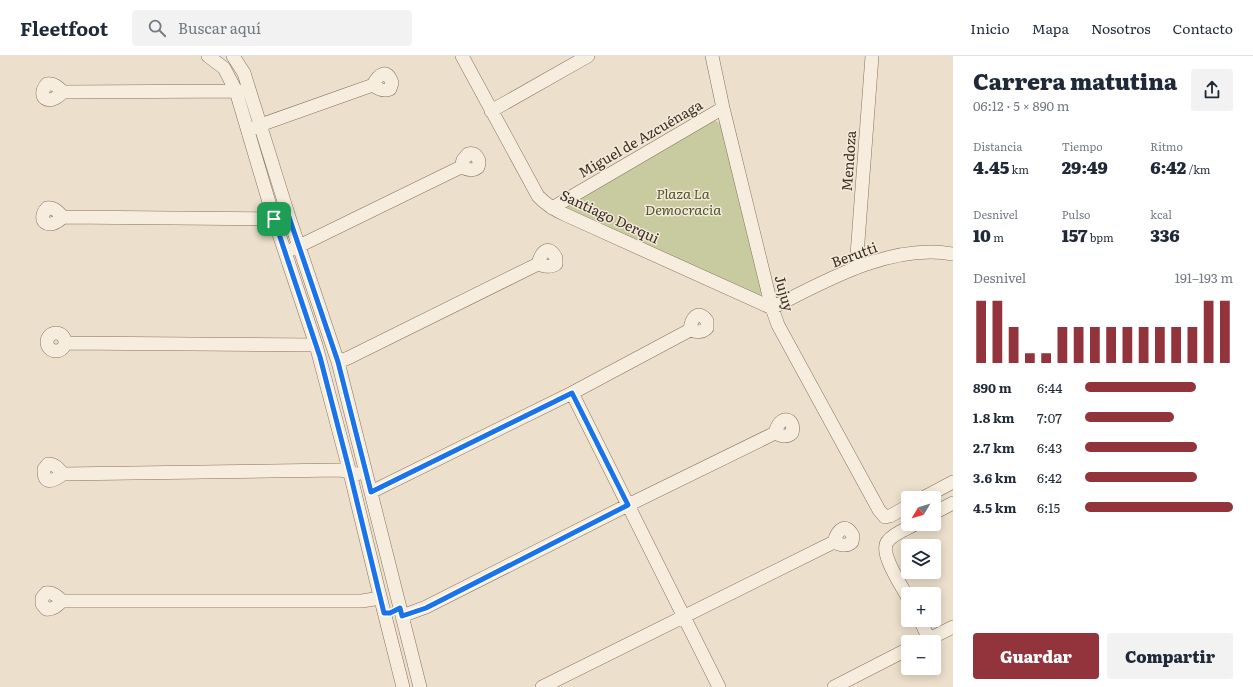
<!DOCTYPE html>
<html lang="es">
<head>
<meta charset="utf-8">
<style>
	body { margin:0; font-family:Literata,serif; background:#f2f2f3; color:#1f2937; height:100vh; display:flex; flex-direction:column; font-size:15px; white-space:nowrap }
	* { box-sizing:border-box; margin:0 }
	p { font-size:13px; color:#747a83 }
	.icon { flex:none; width:22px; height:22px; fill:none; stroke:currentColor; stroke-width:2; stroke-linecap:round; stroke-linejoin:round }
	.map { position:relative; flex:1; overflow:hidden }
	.panel { display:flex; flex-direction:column; background:#fff; width:300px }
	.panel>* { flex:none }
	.needle { width:26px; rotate:232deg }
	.tools { position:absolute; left:901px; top:435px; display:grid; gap:8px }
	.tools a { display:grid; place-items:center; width:40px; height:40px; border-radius:4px; background:#fff; box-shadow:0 2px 10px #0003; font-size:20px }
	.pin { position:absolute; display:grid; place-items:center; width:34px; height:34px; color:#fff; margin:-17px; border-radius:8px; box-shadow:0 2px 6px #0006 }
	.round { display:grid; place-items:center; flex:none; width:42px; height:42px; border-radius:4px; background:#f2f2f3 }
	.summary { display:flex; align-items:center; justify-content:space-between; height:68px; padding:0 20px }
	h1 { font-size:22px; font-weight:800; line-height:30px }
	.figures { display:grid; grid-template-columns:repeat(3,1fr); gap:6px; height:68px; padding:4px 20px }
	.figures div { display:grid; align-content:center }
	.figures b { font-size:17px; font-weight:800 }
	.figures small { font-size:11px; font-weight:400 }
	.figures p { font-size:11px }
	.chart { height:112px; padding:8px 20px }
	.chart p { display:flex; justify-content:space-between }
	.chart svg { width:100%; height:72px; margin-top:4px; stroke:#93343d; stroke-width:6 }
	.primary-button { display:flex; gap:8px; margin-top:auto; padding:8px 20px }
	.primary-button a { flex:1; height:46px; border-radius:4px; background:#93343d; color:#fff; font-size:16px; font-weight:800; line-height:46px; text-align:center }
	.primary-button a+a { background:#f2f2f3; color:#1f2937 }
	ul { padding:0 20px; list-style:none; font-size:13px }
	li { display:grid; grid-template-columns:64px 48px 1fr; align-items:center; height:30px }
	li i { height:10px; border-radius:5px; background:#93343d }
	header { display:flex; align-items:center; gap:24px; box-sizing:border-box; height:56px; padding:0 20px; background:#fff; border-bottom:1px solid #e0e1e3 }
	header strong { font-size:19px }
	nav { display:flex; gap:22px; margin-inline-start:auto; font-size:14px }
	.search { width:280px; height:36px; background:#f2f2f3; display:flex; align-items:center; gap:10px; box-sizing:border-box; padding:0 14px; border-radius:4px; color:#747a83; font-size:15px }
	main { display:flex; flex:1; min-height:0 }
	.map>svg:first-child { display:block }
	.green { fill:#c8ca9f }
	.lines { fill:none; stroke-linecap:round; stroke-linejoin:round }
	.minor-casing { stroke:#887260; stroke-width:14 }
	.minor { stroke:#f7edde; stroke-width:13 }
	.route-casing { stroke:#fff; stroke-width:8 }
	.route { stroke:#1a73e8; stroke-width:5 }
	.labels { text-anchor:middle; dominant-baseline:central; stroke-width:3; stroke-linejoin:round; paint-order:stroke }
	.street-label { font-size:14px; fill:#3a2c22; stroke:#f4eada }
	.park-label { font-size:14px; font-style:italic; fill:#4d552a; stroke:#f4eada }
</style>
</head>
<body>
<header>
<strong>Fleetfoot</strong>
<div class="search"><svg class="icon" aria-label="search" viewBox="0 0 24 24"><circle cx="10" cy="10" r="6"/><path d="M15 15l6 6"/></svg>Buscar aquí</div>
<nav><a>Inicio</a><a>Mapa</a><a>Nosotros</a><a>Contacto</a></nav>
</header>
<main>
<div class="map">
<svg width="953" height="631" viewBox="0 0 953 631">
	<rect width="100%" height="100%" fill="#ecdfcb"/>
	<!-- green -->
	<path class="green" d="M 708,65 L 716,65 L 722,69 L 762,237 L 759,240 L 565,153 L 565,148 Z"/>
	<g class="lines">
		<defs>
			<path id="minor" d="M 208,0 L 224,12 L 236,35 L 274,163 L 316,289 L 350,417 L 379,536 L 403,631
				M 233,0 L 244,17 L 288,158 L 338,306 L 420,631
				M 462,0 L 538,140 C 546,149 555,154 566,159 L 772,252 C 825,225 891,187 953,198
				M 712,0 L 723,52 L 772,252 L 778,269 L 879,454 L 885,461 L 890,460 L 908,450
				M 63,36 C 48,52 36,40 47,28 C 54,27 58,31 63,36 L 243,35
				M 491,55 L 588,0
				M 252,72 L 373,29 C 378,19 387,11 392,27 L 390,33 C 383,36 378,33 373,29
				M 552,152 L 723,52
				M 63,161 C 58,156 55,151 47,152 C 36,164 48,176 63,161 L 274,163 L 281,160
				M 293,193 L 461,111 C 467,113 472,116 478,111 C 481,104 476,96 468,98 L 463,104 L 461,111
				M 856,212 L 872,0
				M47 286a9 9 0 1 1 18 0a9 9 0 1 1-18 0Z
				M 65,287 L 316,289
				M 338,306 L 348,302 L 538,208 C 544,210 550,212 556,208 L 556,202 C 548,187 541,197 538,208
				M 572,337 L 719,631
				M 63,418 C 58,412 55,408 48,408 L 44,413 C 43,430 54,425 63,418 L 340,414 L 357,418
				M 371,436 L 572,337 L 690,274 C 697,276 702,277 707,272 L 707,265 C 698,252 691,263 690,274
				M 923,442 L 953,426
				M 934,457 L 953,447
				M 908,542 C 902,530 878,496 888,485 C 894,477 907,473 915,468
				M 62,545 C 57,540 53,536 46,537 L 42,542 L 42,548 L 46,553 C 53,554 57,550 62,545 L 362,545 L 380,542
				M 402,560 L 426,551 L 628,449 L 775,377 C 781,380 786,382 792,377 C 796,362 780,357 775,377
				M 920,564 L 929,583
				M 923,586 L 953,571
				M 542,631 L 834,486 C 841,489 846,491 852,486 L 853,480 C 845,465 837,475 834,486
				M 834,631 L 908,593"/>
		</defs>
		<!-- minor casing -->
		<use href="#minor" class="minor-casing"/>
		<!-- minor -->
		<use href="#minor" class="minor"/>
	</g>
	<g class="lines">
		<defs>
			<path id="route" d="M 288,158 L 338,306 L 371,436 L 572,337 L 628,449 L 426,552 L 402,560 L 400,552 L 390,557 L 384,557 L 350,417 L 320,301 L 274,163 Z"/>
		</defs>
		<!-- route casing -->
		<use href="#route" class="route-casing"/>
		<!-- route -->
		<use href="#route" class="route"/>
	</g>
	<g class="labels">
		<!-- street labels -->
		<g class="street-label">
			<text transform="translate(640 82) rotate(-30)">Miguel de Azcuénaga</text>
			<text transform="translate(848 105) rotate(-86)">Mendoza</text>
			<text transform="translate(610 160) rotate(25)">Santiago Derqui</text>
			<text transform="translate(854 198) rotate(-20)">Berutti</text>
			<text transform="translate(785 237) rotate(75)">Jujuy</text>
		</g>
		<!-- park labels -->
		<g class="park-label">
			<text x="683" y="137">Plaza La<tspan x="683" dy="16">Democracia</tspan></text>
		</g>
	</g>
</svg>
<div class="tools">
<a><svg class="needle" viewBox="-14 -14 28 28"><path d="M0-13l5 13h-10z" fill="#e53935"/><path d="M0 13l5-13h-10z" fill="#747a83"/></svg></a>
<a><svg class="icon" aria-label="layers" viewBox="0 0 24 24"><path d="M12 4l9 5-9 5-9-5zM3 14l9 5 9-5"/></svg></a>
<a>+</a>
<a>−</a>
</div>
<div class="pin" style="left:274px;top:163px;background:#1e9e55"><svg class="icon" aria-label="arrive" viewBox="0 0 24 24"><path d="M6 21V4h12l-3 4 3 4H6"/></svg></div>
</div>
<section class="panel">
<div class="summary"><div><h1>Carrera matutina</h1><p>06:12 · 5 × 890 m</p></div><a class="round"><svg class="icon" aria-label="share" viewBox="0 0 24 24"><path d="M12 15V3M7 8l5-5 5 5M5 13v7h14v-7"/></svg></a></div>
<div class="figures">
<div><p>Distancia</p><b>4.45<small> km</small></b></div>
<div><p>Tiempo</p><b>29:49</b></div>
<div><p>Ritmo</p><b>6:42<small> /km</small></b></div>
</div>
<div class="figures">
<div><p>Desnivel</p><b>10<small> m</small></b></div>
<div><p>Pulso</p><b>157<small> bpm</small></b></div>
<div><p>kcal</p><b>336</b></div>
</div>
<div class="chart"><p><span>Desnivel</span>191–193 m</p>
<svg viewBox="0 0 160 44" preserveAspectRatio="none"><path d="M5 44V6M15 44V6M25 44V22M35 44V38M45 44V38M55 44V22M65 44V22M75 44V22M85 44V22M95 44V22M105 44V22M115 44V22M125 44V22M135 44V22M145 44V6M155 44V6"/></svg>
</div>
<ul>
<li><b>890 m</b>6:44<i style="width:75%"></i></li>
<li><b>1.8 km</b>7:07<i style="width:60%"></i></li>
<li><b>2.7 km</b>6:43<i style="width:76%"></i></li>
<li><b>3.6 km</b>6:42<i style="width:76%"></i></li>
<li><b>4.5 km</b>6:15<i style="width:100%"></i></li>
</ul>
<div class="primary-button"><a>Guardar</a><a>Compartir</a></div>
</section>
</main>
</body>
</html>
